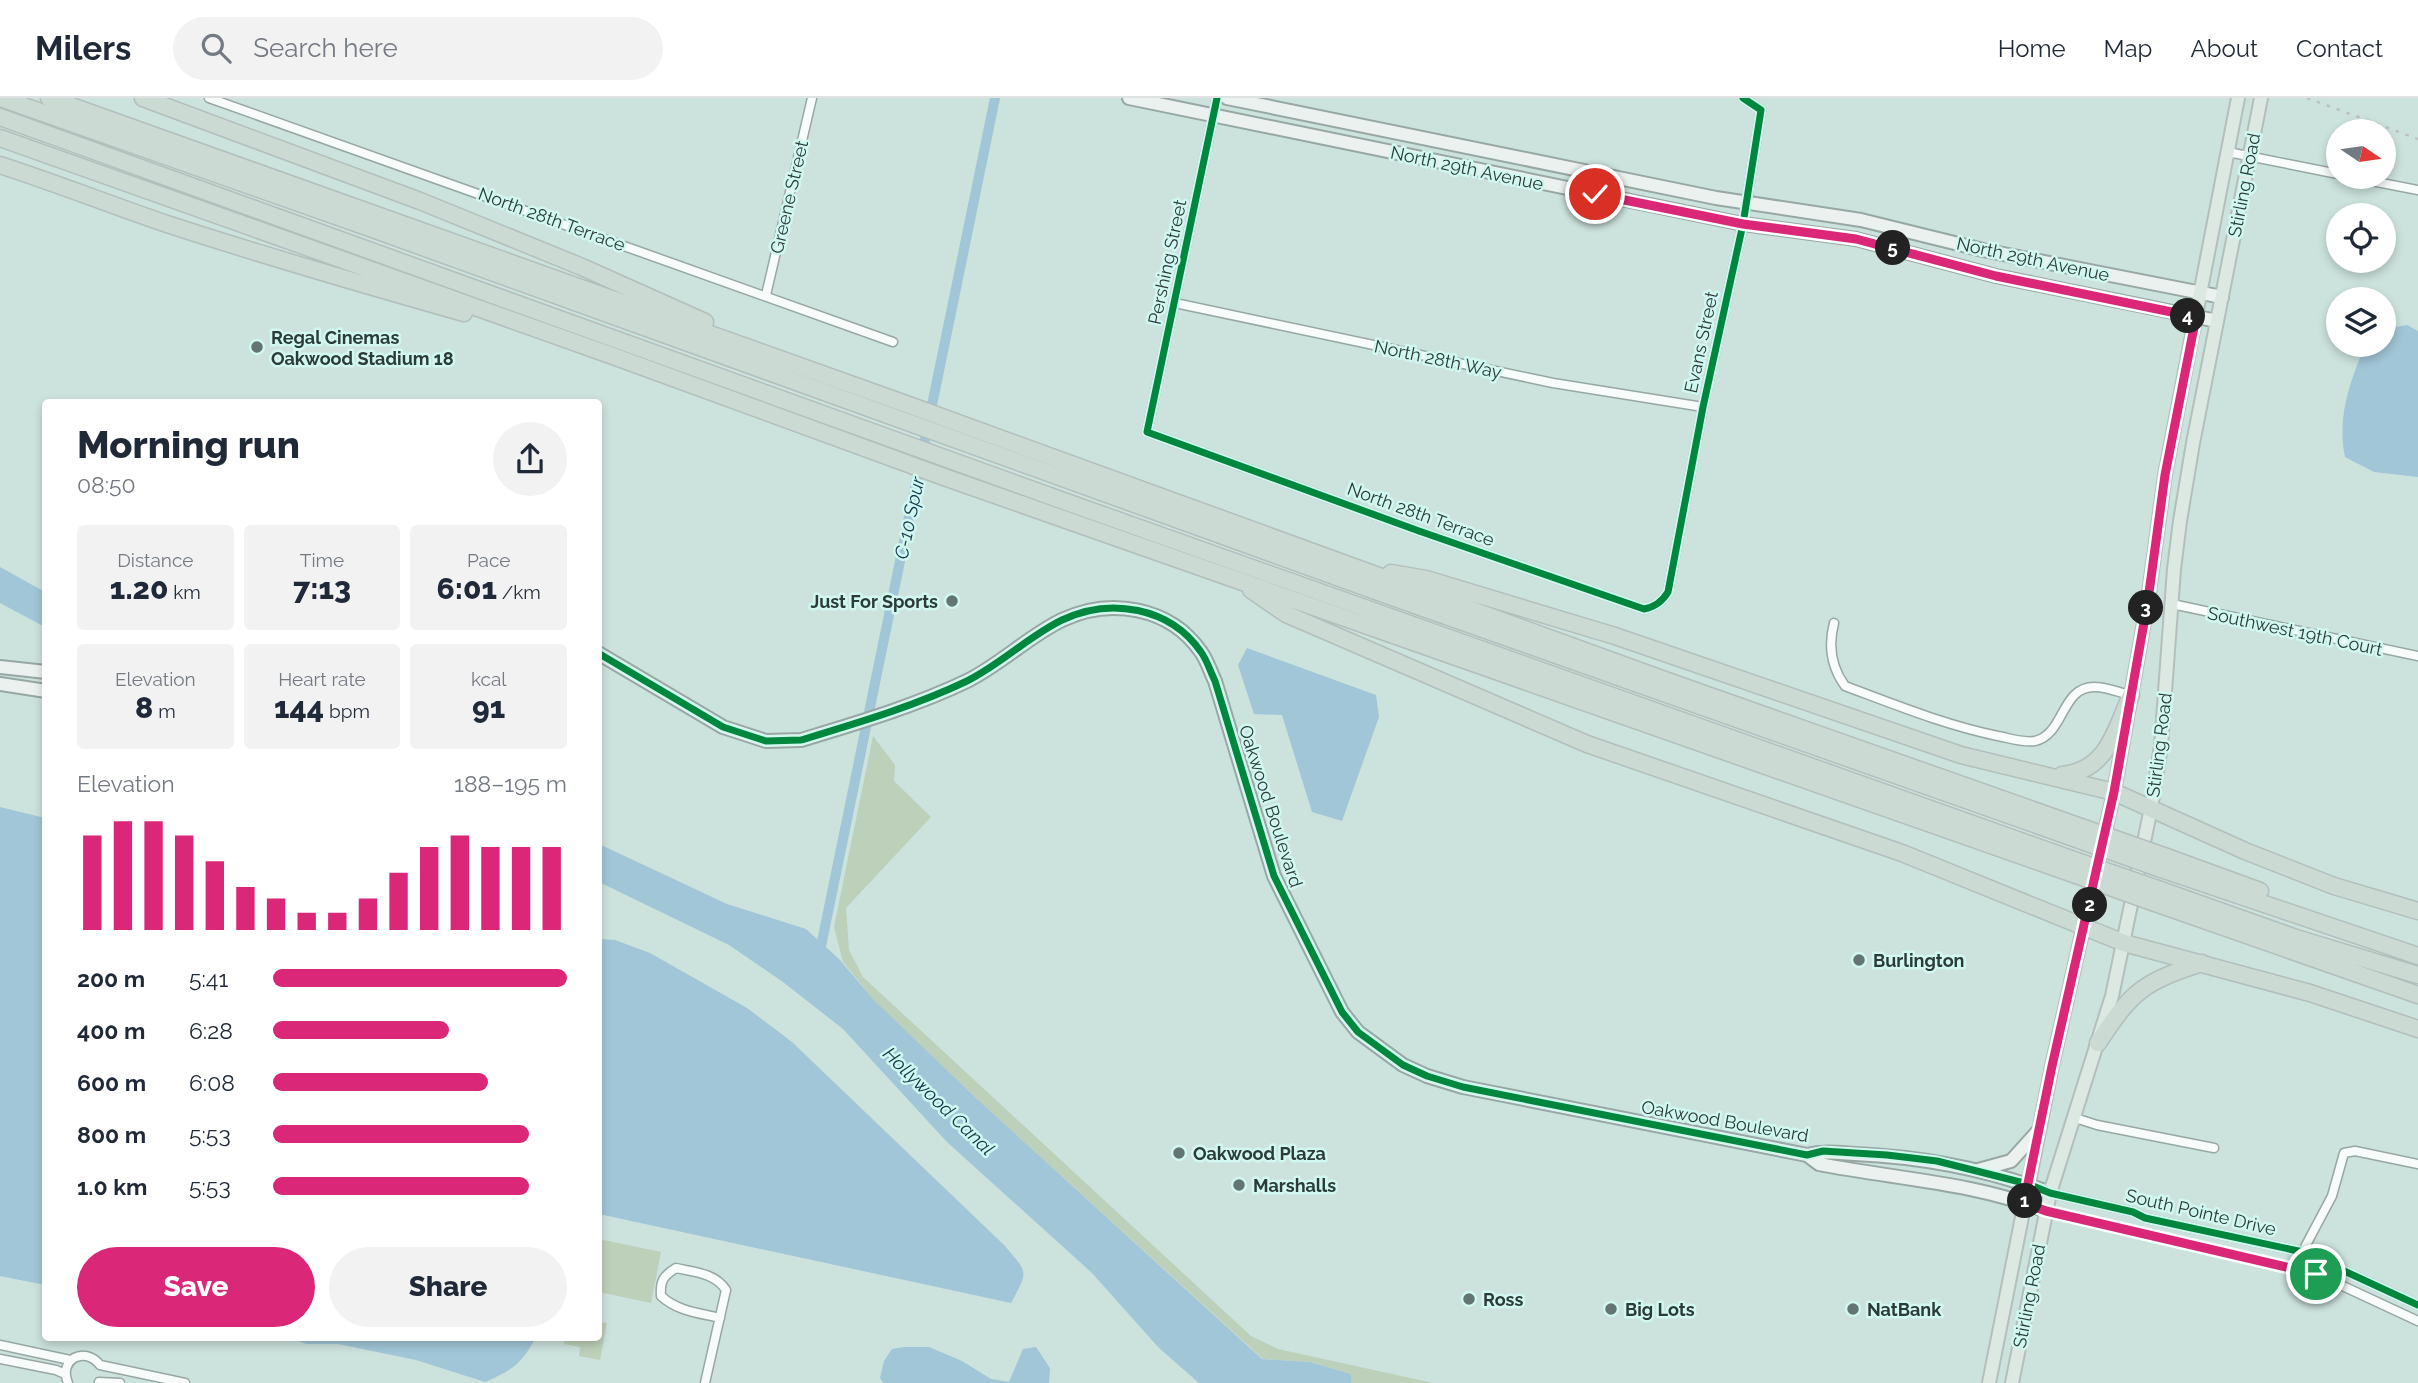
<!DOCTYPE html>
<html lang="en">
<head>
<meta charset="utf-8">
<style>
	body { margin:0; font-family:Raleway,sans-serif; background:#f2f2f3; color:#1f2937; height:100vh; display:flex; flex-direction:column; font-size:26px; white-space:nowrap }
	* { box-sizing:border-box; margin:0 }
	p { font-size:23px; color:#747a83 }
	.icon { flex:none; width:38px; height:38px; fill:none; stroke:currentColor; stroke-width:2; stroke-linecap:round; stroke-linejoin:round }
	.map { position:relative; flex:1; overflow:hidden }
	.side { position:absolute; left:42px; top:301px; width:560px; height:942px; display:flex; flex-direction:column; background:#fff; border-radius:7px; box-shadow:0 4px 10px #0003 }
	.side>* { flex:none }
	.needle { width:46px; rotate:103deg }
	.fabs { position:absolute; left:2326px; top:21px; display:grid; gap:14px }
	.fabs a { display:grid; place-items:center; width:70px; height:70px; border-radius:50%; background:#fff; box-shadow:0 4px 10px #0003; font-size:35px }
	.pin { position:absolute; display:grid; place-items:center; width:60px; height:60px; color:#fff; margin:-30px; border:4px solid #fff; border-radius:50%; box-shadow:0 2px 7px #0007 }
	.km { position:absolute; width:35px; height:35px; margin:-18px; border-radius:50%; background:#222; color:#fff; font-size:19px; line-height:35px; text-align:center }
	.round { display:grid; place-items:center; flex:none; width:74px; height:74px; border-radius:37px; background:#f2f2f3 }
	.headline { display:flex; align-items:center; justify-content:space-between; height:119px; padding:0 35px }
	h1 { font-size:38px; font-weight:800; line-height:52px }
	.stats { display:grid; grid-template-columns:repeat(3,1fr); gap:10px; height:119px; padding:7px 35px }
	.stats div { display:grid; align-content:center; border-radius:7px; background:#f2f2f3; text-align:center }
	.stats b { font-size:30px; font-weight:800 }
	.stats small { font-size:19px; font-weight:400 }
	.stats p { font-size:19px }
	.chart { height:196px; padding:14px 35px }
	.chart p { display:flex; justify-content:space-between }
	.chart svg { width:100%; height:126px; margin-top:7px; stroke:#db2777; stroke-width:6 }
	.action { display:flex; gap:14px; margin-top:auto; padding:14px 35px }
	.action a { flex:1; height:80px; border-radius:42px; background:#db2777; color:#fff; font-size:28px; font-weight:800; line-height:80px; text-align:center }
	.action a+a { background:#f2f2f3; color:#1f2937 }
	ul { padding:0 35px; list-style:none; font-size:23px }
	li { display:grid; grid-template-columns:112px 84px 1fr; align-items:center; height:52px }
	li i { height:18px; border-radius:9px; background:#db2777 }
	header { display:flex; align-items:center; gap:42px; box-sizing:border-box; height:98px; padding:0 35px; background:#fff; border-bottom:2px solid #e0e1e3 }
	header strong { font-size:33px }
	nav { display:flex; gap:38px; margin-inline-start:auto; font-size:24px }
	.search { width:490px; height:63px; background:#f2f2f3; display:flex; align-items:center; gap:18px; box-sizing:border-box; padding:0 24px; border-radius:38px; color:#747a83; font-size:26px }
	.map>svg:first-child { display:block }
	.green { fill:#bdd0ba }
	.water { fill:#a1c6d7 }
	.lines { fill:none; stroke-linecap:round; stroke-linejoin:round }
	.canal { stroke:#a1c6d7; stroke-width:10 }
	.street-casing { stroke:#96a7a4; stroke-width:11 }
	.secondary-casing { stroke:#96a7a4; stroke-width:16 }
	.primary-casing { stroke:#b3bfbc; stroke-width:16 }
	.highway-casing { stroke:#b3bfbc; stroke-width:19 }
	.street { stroke:#f7fbfa; stroke-width:8 }
	.secondary { stroke:#eaf1ee; stroke-width:12 }
	.primary { stroke:#dce8e2; stroke-width:12 }
	.highway { stroke:#cbdad3; stroke-width:16 }
	.rail { stroke:#bcc2c0; stroke-width:2.5; stroke-dasharray:3.5 7; stroke-linecap:butt }
	.highway-bridge-casing { stroke:#b3bfbc; stroke-width:19; stroke-linecap:butt }
	.highway-bridge { stroke:#cbdad3; stroke-width:16 }
	.cycleway-casing { stroke:#d0f8f0; stroke-width:11 }
	.cycleway { stroke:#00873e; stroke-width:7 }
	.route-casing { stroke:#fff; stroke-width:14 }
	.route { stroke:#db2777; stroke-width:9 }
	.poi-dot { fill:#637572; stroke:#d0f8f0; stroke-width:2.5 }
	.labels { text-anchor:middle; dominant-baseline:central; stroke-width:5; stroke-linejoin:round; paint-order:stroke }
	.street-label { font-size:18px; fill:#2b3b38; stroke:#d0f8f0 }
	.poi-label { font-size:18px; font-weight:bold; fill:#2b3b38; stroke:#d0f8f0; text-anchor:start }
	.water-label { font-size:19px; font-style:italic; fill:#13374b; stroke:#d0f8f0 }
</style>
</head>
<body>
<header>
<strong>Milers</strong>
<div class="search"><svg class="icon" aria-label="search" viewBox="0 0 24 24"><circle cx="10" cy="10" r="6"/><path d="M15 15l6 6"/></svg>Search here</div>
<nav><a>Home</a><a>Map</a><a>About</a><a>Contact</a></nav>
</header>
<div class="map">
<svg width="2418" height="1285" viewBox="0 0 2418 1285">
	<rect width="100%" height="100%" fill="#cce2dd"/>
	<!-- green -->
	<path class="green" d="M 873,638 L 895,667 L 894,683 L 931,719 L 846,810 L 849,852 L 863,879 L 1251,1238 L 1278,1251 L 1433,1285 L 1351,1285 L 1351,1276 L 1311,1264 L 1263,1261 L 976,1000 L 874,902 L 843,864 L 834,829 Z
		M 599,1141 L 661,1154 L 651,1205 L 599,1194 Z
		M 599,1224 L 607,1225 L 600,1262 L 579,1258 L 580,1249 L 564,1246 L 565,1239 L 598,1239 Z"/>
	<!-- water -->
	<path class="water" d="M 2407,227 L 2418,233 L 2418,379 L 2374,374 L 2345,359 C 2337,320 2349,286 2364,250 L 2368,247 L 2384,247 L 2385,231 Z
		M 0,469 L 45,494 L 45,529 L 0,505 Z
		M 1247,550 L 1376,597 L 1379,619 L 1342,723 L 1312,714 L 1282,617 L 1254,616 L 1238,567 Z
		M 0,709 L 45,720 L 45,1187 L 0,1178 Z
		M 599,746 L 727,806 L 806,831 L 839,861 L 874,902 L 976,1000 L 1262,1261 L 1310,1264 L 1351,1276 L 1351,1285 L 1199,1285 L 1159,1250 L 1092,1175 L 947,1044 L 843,931 L 783,884 L 729,847 L 599,784 Z
		M 599,841 L 615,842 L 650,855 L 747,910 L 792,944 L 1004,1147 C 1028,1175 1029,1172 1011,1205 L 599,1116 Z
		M 290,1239 L 536,1239 C 522,1266 512,1272 485,1284 L 416,1262 L 338,1246 L 306,1246 Z
		M 904,1249 L 929,1249 L 962,1263 L 991,1281 L 1009,1284 L 1023,1251 L 1036,1249 L 1050,1270 L 1049,1285 L 883,1285 L 880,1280 L 884,1263 L 892,1251 Z"/>
	<g class="lines">
		<!-- canal -->
		<path class="canal" d="M 819,858 L 995,0"/>
		<defs>
			<path id="street" d="M 209,0 L 893,244
				M 1217,0 L 1147,334 L 1419,433 L 1644,511 C 1655,509 1662,504 1668,494 L 1703,309 L 1743,126 L 1761,12 L 1743,0
				M 2228,54 L 2338,76
				M 2351,79 L 2418,92
				M 766,197 L 812,0
				M 1175,205 L 1553,285 L 1703,309
				M 2172,506 L 2418,558
				M 1834,525 C 1828,548 1832,570 1845,588 C 1896,607 1945,627 1998,638 C 2009,640 2023,645 2035,643 C 2065,636 2061,588 2095,589 C 2107,589 2120,595 2131,597
				M 2072,1019 L 2097,1027 L 2214,1050
				M 2050,1095 L 2133,1114 L 2145,1120 L 2303,1154 L 2418,1207
				M 2046,1113 L 2317,1176 L 2418,1223
				M 2297,1171 L 2306,1147 L 2332,1098 L 2344,1055 L 2355,1053 L 2418,1066
				M 0,1247 L 70,1262
				M 0,1261 L 56,1272 L 65,1276
				M 99,1284 L 120,1285
				M 68,1285 C 58,1262 84,1247 100,1267 L 185,1285
				M 705,1285 L 726,1192 C 715,1175 694,1174 676,1170 C 663,1178 660,1183 661,1198 C 677,1213 699,1215 720,1220"/>
			<path id="secondary" d="M 1129,0 L 1743,126 L 1856,141 L 1996,178 L 2217,223
				M 1227,0 L 1716,100 L 1861,122 L 1983,152 L 2222,199
				M 598,555 L 723,629 L 766,643 L 801,642 C 857,625 915,608 967,583 C 1001,566 1029,538 1062,522 C 1110,499 1170,509 1201,554 C 1207,562 1210,573 1215,583 L 1274,778 L 1342,914 L 1358,934 L 1403,967 L 1427,978 L 1463,989 L 1807,1057 C 1824,1053 1838,1055 1855,1056 C 1922,1059 1987,1071 2050,1095
				M 0,569 L 46,574
				M 0,586 L 46,593
				M 1807,1057 L 1819,1066 C 1895,1081 1973,1084 2046,1113
				M 1978,1072 L 2011,1063 L 2039,1032"/>
			<path id="primary" d="M 1989,1285 L 2052,968 L 2114,694 L 2148,502 L 2165,377 L 2238,0
				M 2012,1285 L 2050,1095 L 2112,898 L 2151,710 L 2161,648 L 2174,471 L 2180,423 L 2193,345 L 2261,0"/>
			<path id="highway" d="M 1,0 L 378,133 L 1395,500 L 2082,743
				M 49,0 L 906,306 L 1662,581 L 2084,730
				M 143,0 L 420,103 L 582,169 L 705,224
				M 0,19 L 1058,401 L 2077,763
				M 0,40 L 613,258 L 944,379 L 2076,777
				M 0,67 C 56,85 111,107 167,126 C 265,158 365,187 464,215
				M 1391,475 L 1426,481 L 1615,538 L 1961,657 L 2114,694 L 2245,753 L 2334,788 L 2418,813
				M 1251,492 L 1286,516 L 1587,646 L 1902,755 L 2124,845 L 2310,895 L 2418,931
				M 2062,677 C 2107,673 2115,633 2131,597
				M 2164,758 L 2260,793
				M 2161,771 L 2418,858
				M 2158,791 L 2296,840 L 2418,877
				M 2155,805 L 2418,897
				M 2098,945 C 2132,893 2143,884 2202,865"/>
		</defs>
		<!-- street casing -->
		<use href="#street" class="street-casing"/>
		<!-- secondary casing -->
		<use href="#secondary" class="secondary-casing"/>
		<!-- primary casing -->
		<use href="#primary" class="primary-casing"/>
		<!-- highway casing -->
		<use href="#highway" class="highway-casing"/>
		<!-- street -->
		<use href="#street" class="street"/>
		<!-- secondary -->
		<use href="#secondary" class="secondary"/>
		<!-- primary -->
		<use href="#primary" class="primary"/>
		<!-- highway -->
		<use href="#highway" class="highway"/>
		<!-- rail -->
		<path class="rail" d="M 2307,0 L 2418,41"/>
		<defs>
			<path id="highway-bridge" d="M 2084,730 L 2164,758
				M 2082,743 L 2161,771
				M 2077,763 L 2158,791
				M 2076,777 L 2155,805"/>
		</defs>
		<!-- highway-bridge casing -->
		<use href="#highway-bridge" class="highway-bridge-casing"/>
		<!-- highway-bridge -->
		<use href="#highway-bridge" class="highway-bridge"/>
		<defs>
			<path id="cycleway" d="M 1217,0 L 1147,334 L 1419,433 L 1644,511 C 1655,509 1662,504 1668,494 L 1703,309 L 1743,126 L 1761,12 L 1743,0
				M 598,555 L 723,629 L 766,643 L 801,642 C 857,625 915,608 967,583 C 1001,566 1029,538 1062,522 C 1110,499 1170,509 1201,554 C 1207,562 1210,573 1215,583 L 1274,778 L 1342,914 L 1358,934 L 1403,967 L 1427,978 L 1463,989 L 1807,1057 L 1823,1053 L 1887,1057 L 1937,1063 L 2028,1086 L 2050,1095 L 2133,1114 L 2145,1120 L 2303,1154 L 2418,1207
				M 2085,828 L 2114,694 L 2131,597"/>
		</defs>
		<!-- cycleway casing -->
		<use href="#cycleway" class="cycleway-casing"/>
		<!-- cycleway -->
		<use href="#cycleway" class="cycleway"/>
	</g>
	<g class="lines">
		<defs>
			<path id="route" d="M 1595,96 L 1743,126 L 1856,141 L 1996,178 L 2196,219 L 2165,377 L 2148,502 L 2114,694 L 2052,968 L 2024,1105 L 2046,1113 L 2316,1176"/>
		</defs>
		<!-- route casing -->
		<use href="#route" class="route-casing"/>
		<!-- route -->
		<use href="#route" class="route"/>
	</g>
	<!-- markers -->
	<g class="poi-dot">
		<circle cx="257" cy="249" r="7"/>
		<circle cx="952" cy="503" r="7"/>
		<circle cx="1859" cy="862" r="7"/>
		<circle cx="1179" cy="1055" r="7"/>
		<circle cx="1239" cy="1087" r="7"/>
		<circle cx="1469" cy="1201" r="7"/>
		<circle cx="1611" cy="1211" r="7"/>
		<circle cx="1853" cy="1211" r="7"/>
	</g>
	<g class="labels">
		<!-- street labels -->
		<g class="street-label">
			<text transform="translate(1467 70) rotate(12)">North 29th Avenue</text>
			<text transform="translate(2244 87) rotate(-79)">Stirling Road</text>
			<text transform="translate(789 99) rotate(-77)">Greene Street</text>
			<text transform="translate(552 121) rotate(20)">North 28th Terrace</text>
			<text transform="translate(2033 161) rotate(12)">North 29th Avenue</text>
			<text transform="translate(1167 164) rotate(-78)">Pershing Street</text>
			<text transform="translate(1701 244) rotate(-78)">Evans Street</text>
			<text transform="translate(1438 261) rotate(12)">North 28th Way</text>
			<text transform="translate(1421 416) rotate(20)">North 28th Terrace</text>
			<text transform="translate(2295 533) rotate(12)">Southwest 19th Court</text>
			<text transform="translate(2159 647) rotate(-83)">Stirling Road</text>
			<text transform="translate(1271 708) rotate(72)">Oakwood Boulevard</text>
			<text transform="translate(1725 1023) rotate(10)">Oakwood Boulevard</text>
			<text transform="translate(2201 1114) rotate(13)">South Pointe Drive</text>
			<text transform="translate(2029 1198) rotate(-79)">Stirling Road</text>
		</g>
		<!-- poi labels -->
		<g class="poi-label">
			<text x="271" y="239">Regal Cinemas<tspan x="271" dy="21">Oakwood Stadium 18</tspan></text>
			<text x="938" y="503" text-anchor="end">Just For Sports</text>
			<text x="1873" y="862">Burlington</text>
			<text x="1193" y="1055">Oakwood Plaza</text>
			<text x="1253" y="1087">Marshalls</text>
			<text x="1483" y="1201">Ross</text>
			<text x="1625" y="1211">Big Lots</text>
			<text x="1867" y="1211">NatBank</text>
		</g>
		<!-- water labels -->
		<g class="water-label">
			<text transform="translate(909 420) rotate(-78)">C-10 Spur</text>
			<text transform="translate(939 1003) rotate(44)">Hollywood Canal</text>
		</g>
	</g>
</svg>
<div class="fabs">
<a><svg class="needle" viewBox="-14 -14 28 28"><path d="M0-13l5 13h-10z" fill="#e53935"/><path d="M0 13l5-13h-10z" fill="#747a83"/></svg></a>
<a><svg class="icon" aria-label="locate" viewBox="0 0 24 24"><circle cx="12" cy="12" r="6"/><path d="M12 2v4M12 18v4M2 12h4M18 12h4"/></svg></a>
<a><svg class="icon" aria-label="layers" viewBox="0 0 24 24"><path d="M12 4l9 5-9 5-9-5zM3 14l9 5 9-5"/></svg></a>
</div>
<div class="pin" style="left:2316px;top:1176px;background:#1e9e55"><svg class="icon" aria-label="arrive" viewBox="0 0 24 24"><path d="M6 21V4h12l-3 4 3 4H6"/></svg></div>
<div class="pin" style="left:1595px;top:96px;background:#d93025"><svg class="icon" aria-label="check" viewBox="0 0 24 24"><path d="M5 12l5 5 9-10"/></svg></div>
<b class="km" style="left:2025px;top:1103px">1</b>
<b class="km" style="left:2090px;top:807px">2</b>
<b class="km" style="left:2146px;top:510px">3</b>
<b class="km" style="left:2188px;top:218px">4</b>
<b class="km" style="left:1893px;top:150px">5</b>
<section class="side">
<div class="headline"><div><h1>Morning run</h1><p>08:50</p></div><a class="round"><svg class="icon" aria-label="share" viewBox="0 0 24 24"><path d="M12 15V3M7 8l5-5 5 5M5 13v7h14v-7"/></svg></a></div>
<div class="stats">
<div><p>Distance</p><b>1.20<small> km</small></b></div>
<div><p>Time</p><b>7:13</b></div>
<div><p>Pace</p><b>6:01<small> /km</small></b></div>
</div>
<div class="stats">
<div><p>Elevation</p><b>8<small> m</small></b></div>
<div><p>Heart rate</p><b>144<small> bpm</small></b></div>
<div><p>kcal</p><b>91</b></div>
</div>
<div class="chart"><p><span>Elevation</span>188–195 m</p>
<svg viewBox="0 0 160 44" preserveAspectRatio="none"><path d="M5 44V11M15 44V6M25 44V6M35 44V11M45 44V20M55 44V29M65 44V33M75 44V38M85 44V38M95 44V33M105 44V24M115 44V15M125 44V11M135 44V15M145 44V15M155 44V15"/></svg>
</div>
<ul>
<li><b>200 m</b>5:41<i style="width:100%"></i></li>
<li><b>400 m</b>6:28<i style="width:60%"></i></li>
<li><b>600 m</b>6:08<i style="width:73%"></i></li>
<li><b>800 m</b>5:53<i style="width:87%"></i></li>
<li><b>1.0 km</b>5:53<i style="width:87%"></i></li>
</ul>
<div class="action"><a>Save</a><a>Share</a></div>
</section>
</div>
</body>
</html>
